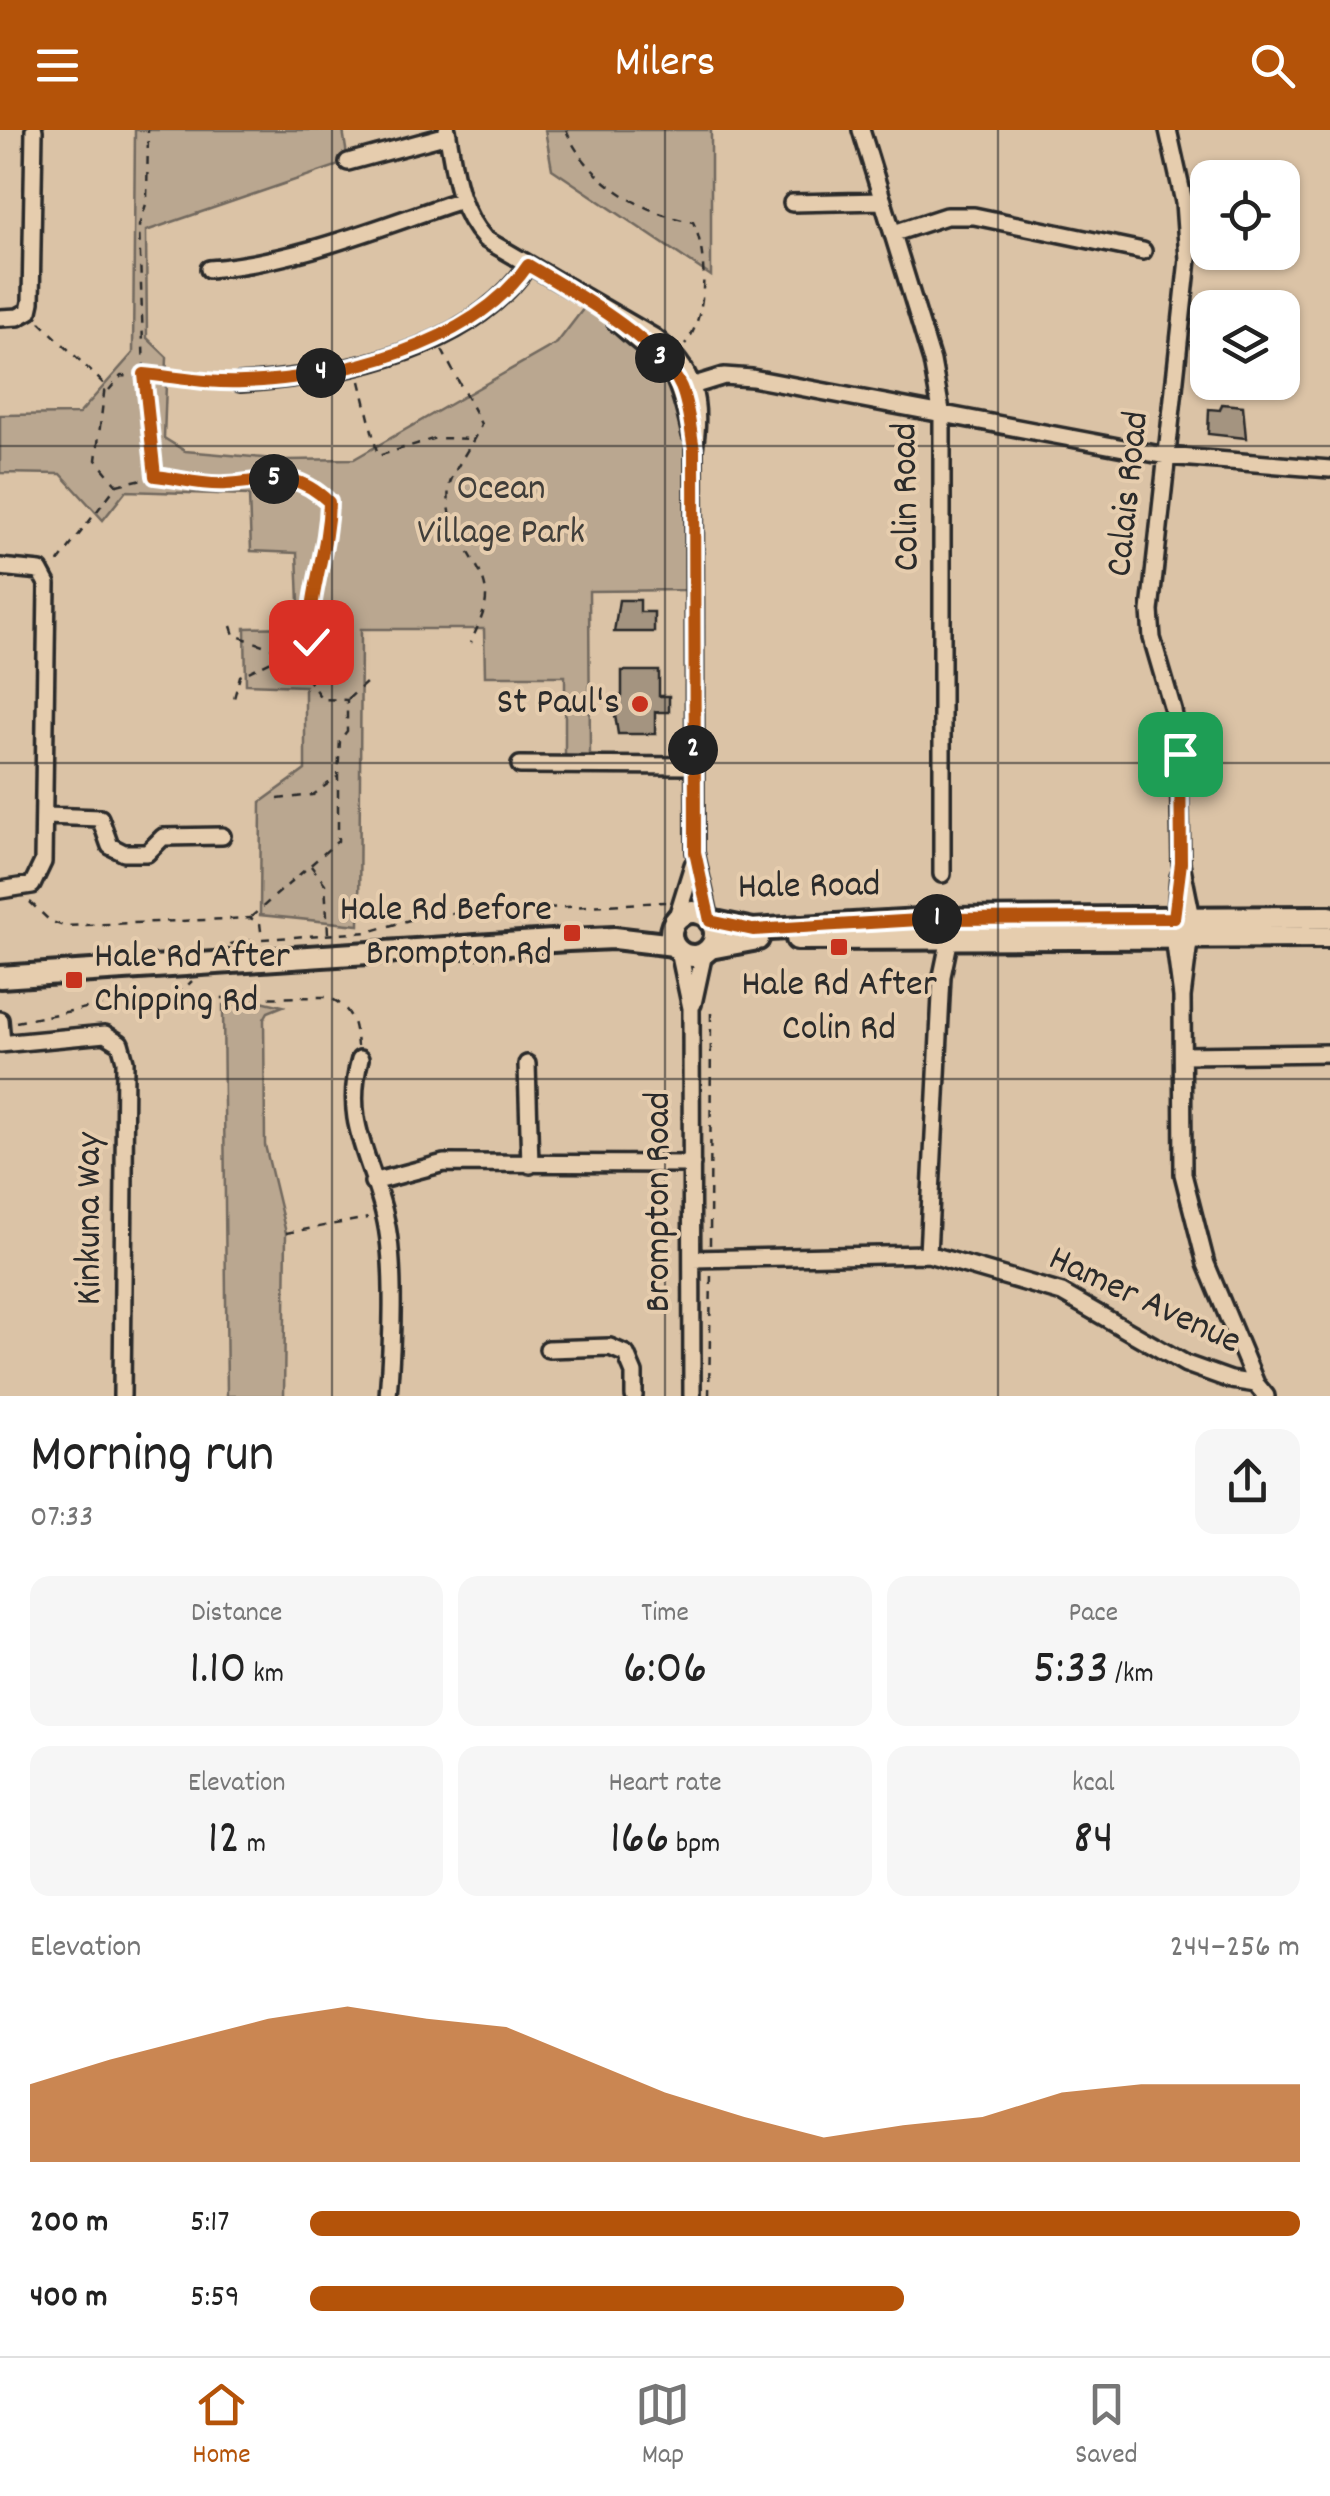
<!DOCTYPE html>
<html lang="en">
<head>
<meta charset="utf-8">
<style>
	body { margin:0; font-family:Dekko,sans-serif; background:#f6f6f6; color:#222; height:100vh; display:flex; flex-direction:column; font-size:38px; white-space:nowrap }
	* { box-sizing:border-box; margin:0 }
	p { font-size:32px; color:#767676 }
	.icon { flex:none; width:55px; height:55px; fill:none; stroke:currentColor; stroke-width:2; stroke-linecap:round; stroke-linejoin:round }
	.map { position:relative; height:1266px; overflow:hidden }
	.sheet { display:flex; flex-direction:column; background:#fff; flex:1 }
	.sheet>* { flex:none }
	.fabs { position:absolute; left:1190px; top:30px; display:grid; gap:20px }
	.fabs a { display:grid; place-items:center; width:110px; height:110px; border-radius:20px; background:#fff; box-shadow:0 2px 8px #0004; font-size:50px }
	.pin { position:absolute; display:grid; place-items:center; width:85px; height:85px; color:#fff; margin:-42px; border-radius:20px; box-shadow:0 5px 15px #0006 }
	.km { position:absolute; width:50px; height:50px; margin:-25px; border-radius:50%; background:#222; color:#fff; font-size:28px; line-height:50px; text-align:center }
	.round { display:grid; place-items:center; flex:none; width:105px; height:105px; border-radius:20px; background:#f6f6f6 }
	.summary { display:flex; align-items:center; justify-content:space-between; height:170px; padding:0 30px }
	h1 { font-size:55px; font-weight:600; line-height:75px }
	.metrics { display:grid; grid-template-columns:repeat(3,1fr); gap:15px; height:170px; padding:10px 30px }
	.metrics div { display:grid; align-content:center; border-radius:20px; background:#f6f6f6; text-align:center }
	.metrics b { font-size:50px; font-weight:600 }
	.metrics small { font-size:28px; font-weight:400 }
	.metrics p { font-size:28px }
	.chart { height:280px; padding:20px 30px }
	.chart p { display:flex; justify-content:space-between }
	.chart svg { width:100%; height:180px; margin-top:10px; fill:#b45309; opacity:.7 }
	ul { padding:0 30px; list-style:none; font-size:32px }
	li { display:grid; grid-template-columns:160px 120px 1fr; align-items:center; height:75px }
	li i { height:25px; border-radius:12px; background:#b45309 }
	header { display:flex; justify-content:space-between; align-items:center; height:130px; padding:0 30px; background:#b45309; color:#fff; font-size:45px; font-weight:600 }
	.menu { display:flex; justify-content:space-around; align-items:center; height:140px; border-top:2px solid #e0e0e0; background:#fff; font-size:28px; color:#767676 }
	.menu a { display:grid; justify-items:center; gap:5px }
	.menu .on { color:#b45309 }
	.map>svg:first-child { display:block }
	.green { fill:#baa790; stroke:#72695e; stroke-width:2.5 }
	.building { fill:#a49480; stroke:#2b2b2b; stroke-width:2.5 }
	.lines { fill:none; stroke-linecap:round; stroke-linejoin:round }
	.minor-casing { stroke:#2b2b2b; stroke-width:22 }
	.major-casing { stroke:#2b2b2b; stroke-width:28 }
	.path { stroke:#2b2b2b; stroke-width:2.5; stroke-dasharray:8 8; stroke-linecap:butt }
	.minor { stroke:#e6cdae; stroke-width:15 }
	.major { stroke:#e6cdae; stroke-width:20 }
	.route-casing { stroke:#fff; stroke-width:20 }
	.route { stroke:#b45309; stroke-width:12 }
	.grid { fill:none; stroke:#2b2b2b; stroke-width:2.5; stroke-opacity:0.55 }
	.poi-dot { fill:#c8321e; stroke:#e6cdae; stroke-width:4 }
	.labels { text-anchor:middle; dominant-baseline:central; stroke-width:8; stroke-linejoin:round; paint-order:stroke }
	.park-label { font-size:38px; fill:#403e3a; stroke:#e6cdae }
	.street-label { font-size:38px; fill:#2b2b2b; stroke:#e6cdae }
	.poi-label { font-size:38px; fill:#2b2b2b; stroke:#e6cdae; text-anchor:end }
</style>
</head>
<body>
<header><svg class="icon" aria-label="menu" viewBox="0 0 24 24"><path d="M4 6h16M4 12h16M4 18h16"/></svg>Milers<svg class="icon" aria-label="search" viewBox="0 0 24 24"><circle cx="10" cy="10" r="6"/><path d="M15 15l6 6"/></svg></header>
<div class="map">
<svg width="1330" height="1266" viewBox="0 0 1330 1266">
	<rect width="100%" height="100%" fill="#dbc3a6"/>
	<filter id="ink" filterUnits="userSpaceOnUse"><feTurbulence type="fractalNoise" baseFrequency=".01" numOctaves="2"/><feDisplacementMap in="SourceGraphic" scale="20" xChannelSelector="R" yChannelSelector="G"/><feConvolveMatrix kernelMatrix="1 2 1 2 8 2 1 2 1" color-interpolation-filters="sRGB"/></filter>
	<g filter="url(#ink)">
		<!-- green -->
		<path class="green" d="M 135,0 L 343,0 L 348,32 L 146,101 L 147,208 L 167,227 L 164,308 L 185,321 L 286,330 L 354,329 L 557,213 L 584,178 C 610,194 640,209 659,232 C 699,278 686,401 686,460 L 589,461 L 590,628 L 565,628 L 565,546 L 485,546 L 484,499 L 361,499 L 359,795 L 260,785 L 261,672 L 305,640 L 305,556 L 246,554 L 245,498 L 300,497 L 297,423 L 251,421 L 249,365 L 126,361 L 103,390 L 61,344 L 0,343 L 0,285 L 79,284 L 133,223 Z
			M 545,0 L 711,0 L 711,146 L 552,39 Z
			M 261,871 L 283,876 L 268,882 L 264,889 L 265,1015 L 286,1103 L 284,1266 L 227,1266 L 223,875 Z"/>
		<!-- building -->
		<path class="building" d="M 1222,274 L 1243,276 L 1246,308 L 1208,304 L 1209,279 L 1220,280 Z
			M 619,470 L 640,470 L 640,482 L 654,482 L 654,502 L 614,502 Z
			M 622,541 L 659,541 L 659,566 L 669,566 L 669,582 L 655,582 L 655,604 L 618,604 L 612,566 L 622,566 Z"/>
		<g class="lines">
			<defs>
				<path id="minor" d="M 447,0 C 454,39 457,79 485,109 L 654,207 C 694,238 702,270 694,319 L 695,722 L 710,790
					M 861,0 L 932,231 L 942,286 L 942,744
					M 1168,0 L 1184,72 L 1188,129 L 1150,481 L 1152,508 L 1173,580 L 1179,624 L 1181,733 L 1192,788 L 1182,867
					M 348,32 L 448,5
					M 792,73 L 883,71
					M 894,103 L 946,86 L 974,86 L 1143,121
					M 209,139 C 296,132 379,97 461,70
					M 0,188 L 18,187 L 29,181 L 31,172 L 34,0
					M 616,192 C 671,242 674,228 691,305
					M 240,253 C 338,246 469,222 528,135
					M 682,259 L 724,246 L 752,248 L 1166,326 L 1330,339
					M 0,437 L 40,441 L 47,454 L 43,732 L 32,755 L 0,760
					M 520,635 L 693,636
					M 46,686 L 100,688 L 110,716 L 124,723 L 147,723 L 163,707 L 222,706
					M 1179,747 L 1174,807 L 1182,867 L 1183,1044 L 1206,1134 L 1256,1254
					M 676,790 L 693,735
					M 679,821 L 691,878 L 692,1266
					M 693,874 L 704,823
					M 0,890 L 2,913
					M 0,914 L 105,904 L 120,913 L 125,931 L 122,1266
					M 1183,925 L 1330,923
					M 360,929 C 342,993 372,1028 385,1087 C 396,1133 392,1218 388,1266
					M 527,934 L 530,1035
					M 373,1052 L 444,1033 L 692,1034
					M 928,1124 L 942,846 L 952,798
					M 693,1129 L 928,1124 L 1062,1163 L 1186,1234 L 1231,1250 L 1256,1254 L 1266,1266
					M 548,1219 L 610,1217 L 626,1224 L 634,1243 L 634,1266"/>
				<path id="major" d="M671 804a22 22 0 1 1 44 0a22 22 0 1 1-44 0Z
					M 710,791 L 753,800 L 936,789 L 1330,787
					M 797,809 L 1330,807
					M 710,818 L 758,809
					M 0,847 L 568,810 L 614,808 L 674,815"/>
			</defs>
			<!-- minor casing -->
			<use href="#minor" class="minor-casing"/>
			<!-- major casing -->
			<use href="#major" class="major-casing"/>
			<!-- path -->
			<path class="path" d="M 566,0 C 586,49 642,84 693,92 C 708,123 708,187 685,214
				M 40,192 L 105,255 L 96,330 L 117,355 L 55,436
				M 442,220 L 481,294 C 474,313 452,341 449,357 C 443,406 487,432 486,467 C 486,482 476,499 471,513
				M 360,251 L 378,326 L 436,308 L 474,309
				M 109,260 L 121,246 L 224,251
				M 155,346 C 177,348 204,356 226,354 C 271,352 291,336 329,372 C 328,424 308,460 311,512 L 240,546 L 233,572
				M 117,355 L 155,346 L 144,244 L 139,96 L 147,71 L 148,0
				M 231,496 L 234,505 L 289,524 L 322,569 L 347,570 L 347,601 L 340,610 L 338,646 L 338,711 L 251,787
				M 348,569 L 367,552
				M 278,669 L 313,665 L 337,647
				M 311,736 L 325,754 L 328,803
				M 30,772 L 50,791 L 63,796 L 250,788 L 260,793 L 262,809 L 368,802 L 430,784 L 665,772
				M 230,814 L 261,809
				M 177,866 L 192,851
				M 16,892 L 131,869 L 328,867 C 352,878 355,892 357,916
				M 286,1103 L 368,1088
				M 710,1115 L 711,878
				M 709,1266 L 711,1143"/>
			<!-- minor -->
			<use href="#minor" class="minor"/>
			<!-- major -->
			<use href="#major" class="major"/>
		</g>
	</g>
	<g class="lines" filter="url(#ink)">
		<defs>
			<path id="route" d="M 311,512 C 308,460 328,424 329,372 C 291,336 270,352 226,354 C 204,356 177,348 155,346 L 144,244 C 176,247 211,254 244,252 C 336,249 474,215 528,135 C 573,162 659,209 681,257 C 689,276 690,298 694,319 L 695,722 L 710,791 L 753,800 L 936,789 L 1174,788 L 1181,733 L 1180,624"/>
		</defs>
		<!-- route casing -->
		<use href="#route" class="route-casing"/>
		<!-- route -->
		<use href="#route" class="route"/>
	</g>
	<!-- grid -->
	<path class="grid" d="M 332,0 L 332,1266M 665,0 L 665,1266M 998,0 L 998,1266M 0,316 L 1330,316M 0,633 L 1330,633M 0,949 L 1330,949"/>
	<!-- markers -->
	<g class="poi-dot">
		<circle cx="640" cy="574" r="10"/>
		<rect x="562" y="793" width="20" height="20" rx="5"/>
		<rect x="829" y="807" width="20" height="20" rx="5"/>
		<rect x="64" y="840" width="20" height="20" rx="5"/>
	</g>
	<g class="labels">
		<!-- park labels -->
		<g class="park-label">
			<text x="501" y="360">Ocean<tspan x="501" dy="44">Village Park</tspan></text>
		</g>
		<!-- street labels -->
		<g class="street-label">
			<text transform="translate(1130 364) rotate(-84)">Calais Road</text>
			<text transform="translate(908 367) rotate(-91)">Colin Road</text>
			<text transform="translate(809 758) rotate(-1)">Hale Road</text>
			<text transform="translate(660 1072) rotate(-90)">Brompton Road</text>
			<text transform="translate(91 1089) rotate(-90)">Kinkuna Way</text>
			<text transform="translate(1144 1172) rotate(25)">Hamer Avenue</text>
		</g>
		<!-- poi labels -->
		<g class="poi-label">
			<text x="620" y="574">St Paul's</text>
			<text x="552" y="781">Hale Rd Before<tspan x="552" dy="44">Brompton Rd</tspan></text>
			<text x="94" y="828" text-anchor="start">Hale Rd After<tspan x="94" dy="44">Chipping Rd</tspan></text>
			<text x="839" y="856" text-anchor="middle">Hale Rd After<tspan x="839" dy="44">Colin Rd</tspan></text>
		</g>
	</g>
</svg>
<div class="fabs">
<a><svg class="icon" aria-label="locate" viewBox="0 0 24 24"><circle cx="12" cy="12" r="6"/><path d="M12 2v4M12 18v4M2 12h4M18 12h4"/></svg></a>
<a><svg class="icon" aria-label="layers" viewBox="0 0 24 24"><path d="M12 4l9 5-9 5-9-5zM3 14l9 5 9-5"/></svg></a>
</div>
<div class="pin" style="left:1180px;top:624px;background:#1e9e55"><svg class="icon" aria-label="arrive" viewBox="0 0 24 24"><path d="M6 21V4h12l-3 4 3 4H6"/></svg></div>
<div class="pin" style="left:311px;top:512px;background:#d93025"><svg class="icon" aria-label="check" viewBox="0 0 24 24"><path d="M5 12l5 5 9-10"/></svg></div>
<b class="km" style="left:937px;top:789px">1</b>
<b class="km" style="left:693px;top:620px">2</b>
<b class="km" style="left:660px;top:228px">3</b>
<b class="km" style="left:321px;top:243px">4</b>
<b class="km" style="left:274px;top:349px">5</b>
</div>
<section class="sheet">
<div class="summary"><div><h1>Morning run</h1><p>07:33</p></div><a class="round"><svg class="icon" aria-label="share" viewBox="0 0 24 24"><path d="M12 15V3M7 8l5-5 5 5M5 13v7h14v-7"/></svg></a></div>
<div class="metrics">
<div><p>Distance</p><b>1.10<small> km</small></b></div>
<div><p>Time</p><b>6:06</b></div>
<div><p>Pace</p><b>5:33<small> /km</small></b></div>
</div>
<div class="metrics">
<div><p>Elevation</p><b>12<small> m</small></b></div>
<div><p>Heart rate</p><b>166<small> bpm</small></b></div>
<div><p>kcal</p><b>84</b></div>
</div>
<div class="chart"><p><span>Elevation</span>244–256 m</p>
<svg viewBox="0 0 160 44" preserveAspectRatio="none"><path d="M0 44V25L10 19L20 14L30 9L40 6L50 9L60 11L70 19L80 27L90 33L100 38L110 35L120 33L130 27L140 25L150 25L160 25V44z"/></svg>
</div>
<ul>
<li><b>200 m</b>5:17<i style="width:100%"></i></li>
<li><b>400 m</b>5:59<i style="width:60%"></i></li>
</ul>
</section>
<nav class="menu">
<a class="on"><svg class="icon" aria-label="home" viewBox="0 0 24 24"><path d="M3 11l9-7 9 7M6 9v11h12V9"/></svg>Home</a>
<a><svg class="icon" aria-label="map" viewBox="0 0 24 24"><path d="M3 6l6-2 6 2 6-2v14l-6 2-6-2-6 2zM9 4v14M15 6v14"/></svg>Map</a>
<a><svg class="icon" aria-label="saved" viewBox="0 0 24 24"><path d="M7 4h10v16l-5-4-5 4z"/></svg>Saved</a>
</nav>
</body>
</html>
